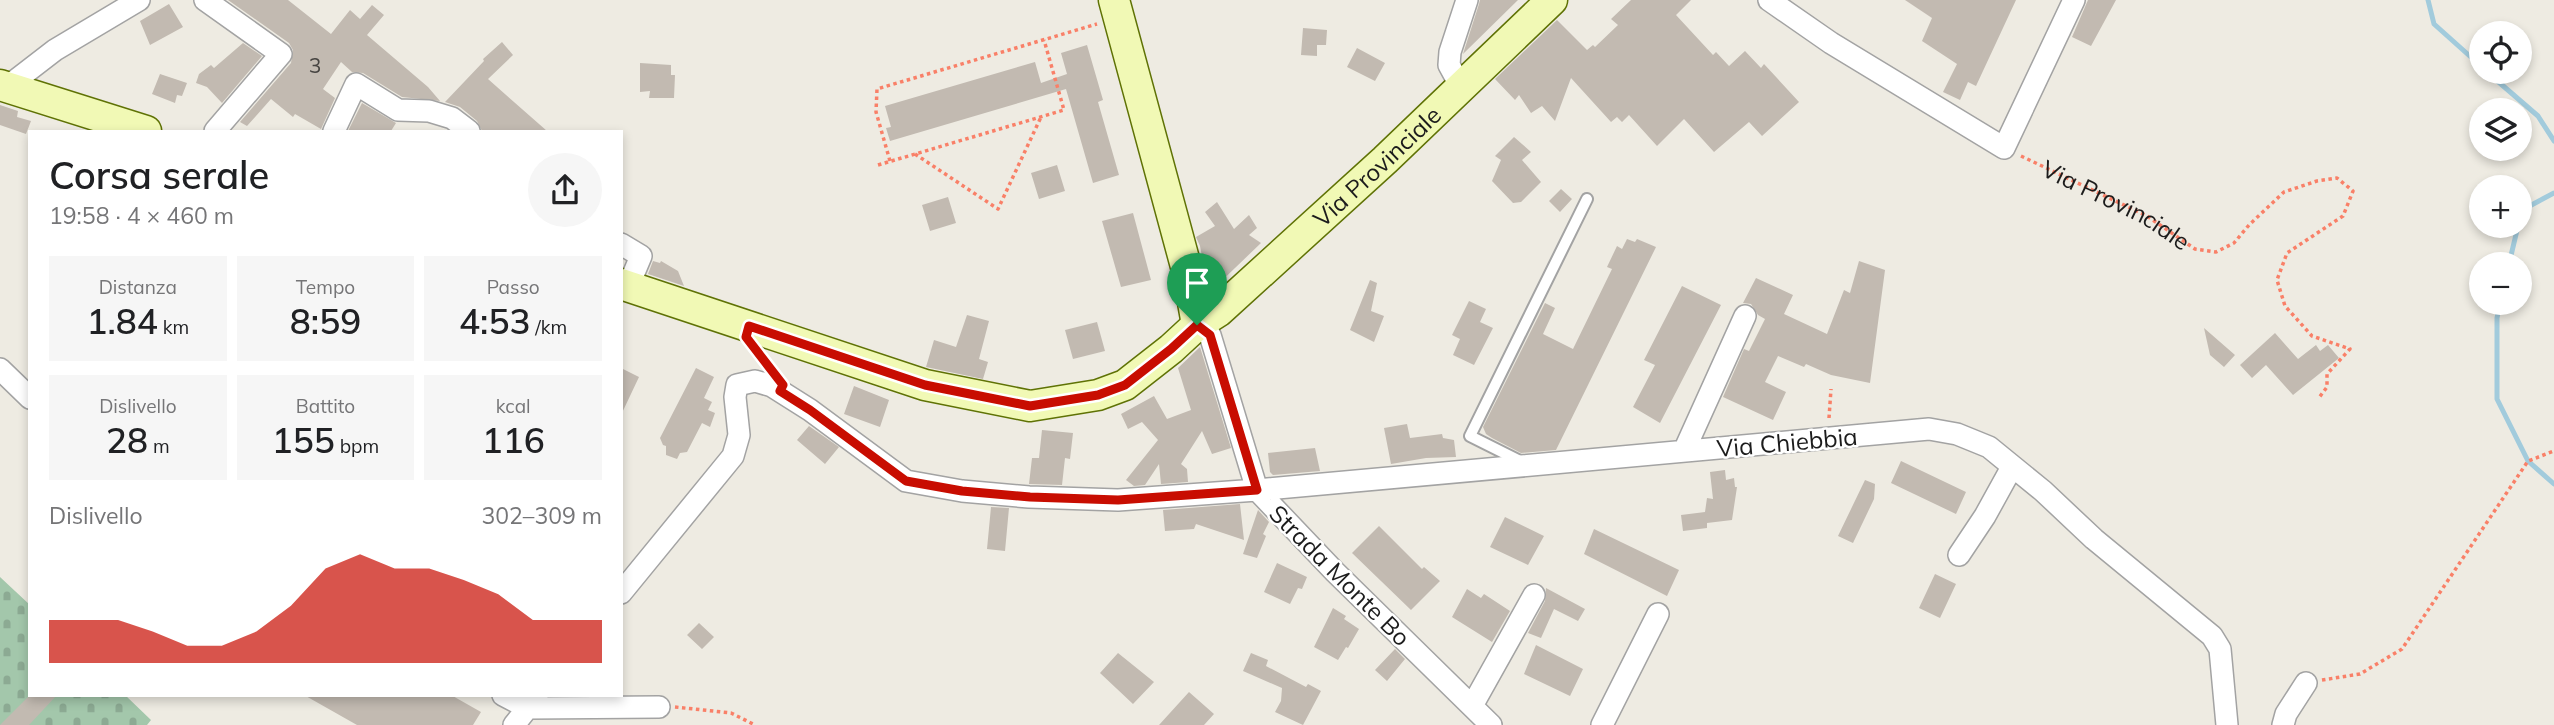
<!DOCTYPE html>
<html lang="it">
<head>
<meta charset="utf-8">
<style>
	body { margin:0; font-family:Mulish,sans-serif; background:#f6f6f6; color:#202124; height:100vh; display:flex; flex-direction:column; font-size:26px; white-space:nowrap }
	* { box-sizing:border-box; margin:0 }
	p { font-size:23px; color:#757577 }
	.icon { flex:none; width:38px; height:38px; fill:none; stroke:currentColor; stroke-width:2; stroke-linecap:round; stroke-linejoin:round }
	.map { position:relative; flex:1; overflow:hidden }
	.sheet { position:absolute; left:28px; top:130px; width:595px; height:567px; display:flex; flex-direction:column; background:#fff; border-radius:0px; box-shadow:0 4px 10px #0003 }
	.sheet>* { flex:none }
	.tools { position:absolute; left:2469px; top:21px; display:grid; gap:14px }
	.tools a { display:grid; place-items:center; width:63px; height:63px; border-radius:50%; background:#fff; box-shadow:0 4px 10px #0003; font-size:35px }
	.pin { position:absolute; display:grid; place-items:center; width:60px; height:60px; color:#fff; margin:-72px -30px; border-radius:50% 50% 50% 0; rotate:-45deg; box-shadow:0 0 7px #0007 }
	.pin .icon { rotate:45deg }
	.round { display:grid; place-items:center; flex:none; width:74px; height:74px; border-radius:37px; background:#f6f6f6 }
	.headline { display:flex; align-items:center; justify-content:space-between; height:119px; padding:0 21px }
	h1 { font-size:38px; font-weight:600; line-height:52px }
	.stats { display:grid; grid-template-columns:repeat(3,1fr); gap:10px; height:119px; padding:7px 21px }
	.stats div { display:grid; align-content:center; border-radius:0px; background:#f6f6f6; text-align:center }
	.stats b { font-size:35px; font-weight:600 }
	.stats small { font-size:19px; font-weight:400 }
	.stats p { font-size:19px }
	.chart { height:196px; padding:14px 21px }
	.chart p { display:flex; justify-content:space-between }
	.chart svg { width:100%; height:126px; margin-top:7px; fill:#c80d01; opacity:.7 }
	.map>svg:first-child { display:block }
	.cemetery { fill:url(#cemetery-stones) }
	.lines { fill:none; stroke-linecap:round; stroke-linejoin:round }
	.stream { stroke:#a2cbdc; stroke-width:5 }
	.building { fill:#c2bab1 }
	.lane-casing { stroke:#a3a3a3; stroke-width:14 }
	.street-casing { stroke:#a3a3a3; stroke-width:24 }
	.secondary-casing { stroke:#5f7205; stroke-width:33 }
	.path { stroke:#f98068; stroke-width:3.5; stroke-dasharray:3.5 3.5; stroke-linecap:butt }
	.lane { stroke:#fff; stroke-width:10 }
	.street { stroke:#fff; stroke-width:21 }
	.secondary { stroke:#f1f9b5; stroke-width:30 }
	.route-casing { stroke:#fff; stroke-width:14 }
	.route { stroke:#c80d01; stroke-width:9 }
	.labels { text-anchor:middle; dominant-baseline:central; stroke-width:5; stroke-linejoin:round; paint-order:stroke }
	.number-label { font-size:21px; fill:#464441 }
	.street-label { font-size:24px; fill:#1c1c1c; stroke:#fff }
</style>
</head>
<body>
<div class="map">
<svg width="2554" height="725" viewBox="0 0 2554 725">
	<defs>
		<pattern id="cemetery-stones" width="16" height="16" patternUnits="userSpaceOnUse" patternTransform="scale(1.75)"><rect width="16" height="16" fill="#a3c7ab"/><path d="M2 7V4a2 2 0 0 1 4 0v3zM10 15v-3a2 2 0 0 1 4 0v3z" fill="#8caa93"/></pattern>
	</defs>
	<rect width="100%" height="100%" fill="#eeebe2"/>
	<!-- cemetery -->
	<path class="cemetery" d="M 0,577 L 30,605 L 30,695 L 125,695 L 151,720 L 147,725 L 0,725 Z"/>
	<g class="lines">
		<!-- stream -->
		<path class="stream" d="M 2428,0 L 2434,24 L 2482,67
			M 2487,72 L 2538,116 L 2554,141
			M 2520,217 L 2522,210 L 2554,193
			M 2509,264 L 2518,226
			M 2500,303 L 2497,318 L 2497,399 L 2528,461 L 2554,484"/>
	</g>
	<!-- building -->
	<path class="building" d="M 228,0 L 288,0 L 331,34 L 350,10 L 360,19 L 372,5 L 384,15 L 367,35 L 428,87 L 440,101 L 402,97 L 363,73 L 352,72 L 341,62 L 323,89 L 335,98 L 321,129 L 295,114 L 293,117 L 271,99 L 247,126 L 240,122 L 291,63 L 293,50 L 289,43 Z
		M 1480,0 L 1518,0 L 1463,54 L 1479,4 Z
		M 1631,0 L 1691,0 L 1676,15 L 1713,55 L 1716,52 L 1729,66 L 1745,51 L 1761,68 L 1764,64 L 1799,102 L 1762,136 L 1749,122 L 1714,152 L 1684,119 L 1657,146 L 1629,115 L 1622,122 L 1617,117 L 1611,122 L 1571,78 L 1555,121 L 1542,106 L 1531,113 L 1519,95 L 1515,100 L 1495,79 L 1557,20 L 1587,50 L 1593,45 L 1595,47 L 1618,25 L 1611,19 Z
		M 1905,0 L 2016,0 L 1976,86 L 1968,82 L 1960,100 L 1943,92 L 1957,64 L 1922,41 L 1932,18 Z
		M 2088,0 L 2116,0 L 2091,46 L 2072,37 Z
		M 169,4 L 183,27 L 150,45 L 140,21 Z
		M 1303,28 L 1327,30 L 1326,45 L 1317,45 L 1317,56 L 1301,55 Z
		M 502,42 L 513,55 L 488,79 L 547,131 L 482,131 L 477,121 L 460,107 L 445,102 L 484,61 L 483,59 Z
		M 243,43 L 262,56 L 222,103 L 207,87 L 196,83 L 199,74 L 211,65 L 214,68 Z
		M 1087,45 L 1103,100 L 1098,102 L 1119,175 L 1093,183 L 1066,89 L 890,141 L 886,128 L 891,127 L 885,106 L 1035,62 L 1041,83 L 1067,74 L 1061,53 Z
		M 1357,48 L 1385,63 L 1375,81 L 1347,67 Z
		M 640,63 L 671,65 L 671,75 L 675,75 L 674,98 L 649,98 L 650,91 L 640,92 Z
		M 160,74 L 187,83 L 182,96 L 177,95 L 175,103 L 152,94 Z
		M 362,103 L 396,123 L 391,131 L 348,131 Z
		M 0,105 L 18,111 L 17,117 L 31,121 L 26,134 L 0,125 Z
		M 1514,137 L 1531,152 L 1522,160 L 1541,182 L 1521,202 L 1513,203 L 1492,181 L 1501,160 L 1495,156 Z
		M 1057,165 L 1065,191 L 1039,199 L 1031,173 Z
		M 1561,189 L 1572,199 L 1560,212 L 1549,201 Z
		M 948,197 L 956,223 L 930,231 L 922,205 Z
		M 1217,202 L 1234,229 L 1249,215 L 1257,228 L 1249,235 L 1261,243 L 1209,293 L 1200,246 L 1196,237 L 1215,226 L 1205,212 Z
		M 1133,213 L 1151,280 L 1121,287 L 1102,221 Z
		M 1627,239 L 1635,242 L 1637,239 L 1656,247 L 1556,450 L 1521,453 L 1492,438 L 1486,434 L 1483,427 L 1545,303 L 1555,308 L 1543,334 L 1573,349 L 1612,269 L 1607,267 L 1617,246 L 1622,249 Z
		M 653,261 L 660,263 L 661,261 L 678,271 L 684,286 L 648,274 Z
		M 1859,261 L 1885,270 L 1870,383 L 1831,375 L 1806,364 L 1804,367 L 1778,356 L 1765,382 L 1786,392 L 1773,420 L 1723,397 L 1744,349 L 1749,351 L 1765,319 L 1758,315 L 1751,304 L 1743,303 L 1756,278 L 1793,295 L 1784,314 L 1827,334 L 1844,290 L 1850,293 Z
		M 1370,280 L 1377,283 L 1371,311 L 1384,316 L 1374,342 L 1350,330 Z
		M 1682,286 L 1721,305 L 1660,423 L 1633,407 L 1655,365 L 1644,360 Z
		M 1469,301 L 1486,309 L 1480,322 L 1493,328 L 1474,365 L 1453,355 L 1460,339 L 1452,335 Z
		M 967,315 L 989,321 L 979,359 L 988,362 L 983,379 L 926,367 L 934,340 L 956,347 Z
		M 1097,322 L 1105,351 L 1073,359 L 1065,330 Z
		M 2204,328 L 2235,355 L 2224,367 L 2210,355 Z
		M 2275,333 L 2298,359 L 2316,345 L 2320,351 L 2328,345 L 2339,358 L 2293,395 L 2266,365 L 2252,378 L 2240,365 Z
		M 1200,347 L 1231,448 L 1212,454 L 1202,431 L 1181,464 L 1187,469 L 1188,482 L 1161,484 L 1159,464 L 1145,485 L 1134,486 L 1126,480 L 1158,440 L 1142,422 L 1128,429 L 1121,414 L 1154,396 L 1167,419 L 1191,410 L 1178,368 Z
		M 621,368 L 639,377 L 621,415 Z
		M 696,368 L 714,377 L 704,398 L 712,402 L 708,410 L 715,413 L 710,427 L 702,423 L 687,452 L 680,453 L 677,459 L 666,455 L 666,446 L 663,445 L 660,438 Z
		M 854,386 L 889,400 L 880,427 L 844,414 Z
		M 1407,424 L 1410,438 L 1442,434 L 1443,438 L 1454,440 L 1456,457 L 1426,458 L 1391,464 L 1384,428 Z
		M 809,426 L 839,447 L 825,464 L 797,440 Z
		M 1042,430 L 1073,433 L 1070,459 L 1065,458 L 1062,485 L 1029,484 L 1032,458 L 1039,458 Z
		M 1315,448 L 1320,471 L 1273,475 L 1270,472 L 1268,453 Z
		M 1901,461 L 1966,492 L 1956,514 L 1891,483 Z
		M 1725,470 L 1726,480 L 1734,478 L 1735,487 L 1737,487 L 1732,520 L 1707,523 L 1707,528 L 1683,531 L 1681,515 L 1705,512 L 1707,498 L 1713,499 L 1710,472 Z
		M 1865,480 L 1875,484 L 1874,499 L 1853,543 L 1838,536 Z
		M 1240,504 L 1244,540 L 1196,524 L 1194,529 L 1165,531 L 1163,510 Z
		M 991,507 L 1009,508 L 1005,551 L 987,549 Z
		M 1258,510 L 1269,522 L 1263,534 L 1266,536 L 1257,558 L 1243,554 Z
		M 1505,517 L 1544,536 L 1528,565 L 1490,547 Z
		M 1379,526 L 1422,569 L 1424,567 L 1440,581 L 1411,610 L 1352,553 Z
		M 1594,529 L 1679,570 L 1667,596 L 1584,554 Z
		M 1277,563 L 1307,577 L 1302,589 L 1298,588 L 1290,604 L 1264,592 Z
		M 1935,574 L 1956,584 L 1940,618 L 1919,608 Z
		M 1546,588 L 1585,609 L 1578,621 L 1554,609 L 1541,638 L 1528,633 L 1545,601 Z
		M 1467,589 L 1481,598 L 1484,594 L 1510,611 L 1492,642 L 1452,617 Z
		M 1333,608 L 1346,616 L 1344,619 L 1359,629 L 1348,648 L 1346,647 L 1338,660 L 1314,647 Z
		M 699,623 L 714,637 L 702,649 L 687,635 Z
		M 1536,645 L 1583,669 L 1570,696 L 1524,674 Z
		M 1395,649 L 1405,659 L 1387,681 L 1375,670 Z
		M 1118,653 L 1154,682 L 1133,704 L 1100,673 Z
		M 1251,653 L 1268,660 L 1266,666 L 1306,687 L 1308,684 L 1321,691 L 1303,725 L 1275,712 L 1281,701 L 1282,688 L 1243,671 Z
		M 1189,692 L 1214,714 L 1204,725 L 1159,725 Z
		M 30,695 L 57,695 L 29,725 L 0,725 Z
		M 304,695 L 451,695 L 481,712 L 473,725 L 357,725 Z"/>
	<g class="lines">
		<defs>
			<path id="lane" d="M 1522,462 L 1470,436 L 1587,199"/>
			<path id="street" d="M 205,0 L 281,54 L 215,131
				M 1769,0 L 1831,43 L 2004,148 L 2074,0
				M 7,87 L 55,50 L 139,0
				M 1461,87 L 1449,65 L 1450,52 L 1467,0
				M 334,131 L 356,84 L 398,110 L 429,111 L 452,118 L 469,131
				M 621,244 L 641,256 L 628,287
				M 1197,325 L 1210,335 L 1257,490 L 1335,572 L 1491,725
				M 0,369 L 30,398
				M 1684,451 L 1745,316
				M 1959,555 L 1985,516 L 2012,467
				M 621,593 L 733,456 L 739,435 L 735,397 L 737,385 L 755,381 L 772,386 L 810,410 L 906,481 L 962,491 L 1029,497 L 1118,500 L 1257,490 L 1929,429 L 1957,434 L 1989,447 L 2043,491 L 2094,539 L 2212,636 L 2220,649 L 2227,725
				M 503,695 L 528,708
				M 1472,706 L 1534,595
				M 528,708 L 659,707
				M 514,725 L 537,696
				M 1602,725 L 1658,614
				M 2283,725 L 2286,714 L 2306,683"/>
			<g id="secondary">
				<path d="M 1114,0 L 1188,274 L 1197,325"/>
				<path d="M 0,85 L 146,131"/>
				<path id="s2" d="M 621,284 L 925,385 L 1030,406 L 1098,395 L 1125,385 L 1171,349 L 1197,325 L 1219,311 L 1385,160 L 1552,0"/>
			</g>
		</defs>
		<!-- lane casing -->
		<use href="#lane" class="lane-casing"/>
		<!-- street casing -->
		<use href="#street" class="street-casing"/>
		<!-- secondary casing -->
		<use href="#secondary" class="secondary-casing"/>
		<!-- path -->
		<g class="path">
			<path d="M 915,154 L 998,209 L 1041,117"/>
			<path id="s1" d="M 2021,156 L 2147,216 L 2195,249 L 2216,252 L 2234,243 L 2249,225 L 2284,192 L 2317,181 L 2337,178 L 2353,191 L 2343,216 L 2287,253 L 2277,280 L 2285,306 L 2312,336 L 2350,349 L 2327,374 L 2327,387 L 2318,399"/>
			<path d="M 890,161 L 876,112 L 877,89 L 1097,24"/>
			<path d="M 878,165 L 1064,110 L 1044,40"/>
			<path d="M 1829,418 L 1831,389"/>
			<path d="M 2322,680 L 2360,674 L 2402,649 L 2528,461 L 2554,451"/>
			<path d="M 675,707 L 731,713 L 755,725"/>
		</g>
		<!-- lane -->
		<use href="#lane" class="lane"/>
		<!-- street -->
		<use href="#street" class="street"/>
		<!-- secondary -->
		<use href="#secondary" class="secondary"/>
	</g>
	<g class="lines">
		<defs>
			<path id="route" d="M 1197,325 L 1210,335 L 1257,490 L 1118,500 L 1030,497 L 962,491 L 906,481 L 810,410 L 780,391 L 783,385 L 746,337 L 749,326 L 925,385 L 1030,406 L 1098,395 L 1125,385 L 1171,349 Z"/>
		</defs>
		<!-- route casing -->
		<use href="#route" class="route-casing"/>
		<!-- route -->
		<use href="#route" class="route"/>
	</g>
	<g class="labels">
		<!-- number labels -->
		<g class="number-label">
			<text x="315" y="65">3</text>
		</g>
		<!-- street labels -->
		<g class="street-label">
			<text stroke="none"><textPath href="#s2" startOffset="859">Via Provinciale</textPath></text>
			<text stroke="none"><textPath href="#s1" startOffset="107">Via Provinciale</textPath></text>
			<text transform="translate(1787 442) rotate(-5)">Via Chiebbia</text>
			<text transform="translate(1340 575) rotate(45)">Strada Monte Bo</text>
		</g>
	</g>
</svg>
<div class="tools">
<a><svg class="icon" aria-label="locate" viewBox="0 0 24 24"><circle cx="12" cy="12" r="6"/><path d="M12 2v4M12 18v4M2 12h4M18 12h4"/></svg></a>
<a><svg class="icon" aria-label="layers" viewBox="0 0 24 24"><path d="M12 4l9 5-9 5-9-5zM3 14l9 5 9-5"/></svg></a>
<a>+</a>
<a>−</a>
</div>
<div class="pin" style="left:1197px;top:325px;background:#1e9e55"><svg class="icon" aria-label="arrive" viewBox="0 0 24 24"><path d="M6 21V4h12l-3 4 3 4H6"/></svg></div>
<section class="sheet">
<div class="headline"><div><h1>Corsa serale</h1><p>19:58 · 4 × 460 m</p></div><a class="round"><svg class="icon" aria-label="share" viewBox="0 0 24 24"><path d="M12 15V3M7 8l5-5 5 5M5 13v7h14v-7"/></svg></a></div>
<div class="stats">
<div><p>Distanza</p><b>1.84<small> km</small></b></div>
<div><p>Tempo</p><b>8:59</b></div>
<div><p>Passo</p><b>4:53<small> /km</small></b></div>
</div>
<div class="stats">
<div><p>Dislivello</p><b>28<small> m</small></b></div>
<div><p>Battito</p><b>155<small> bpm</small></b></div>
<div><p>kcal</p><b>116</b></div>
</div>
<div class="chart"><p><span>Dislivello</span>302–309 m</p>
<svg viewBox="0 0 160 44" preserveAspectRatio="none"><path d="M0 44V29L10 29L20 29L30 33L40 38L50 38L60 33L70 24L80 11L90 6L100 11L110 11L120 15L130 20L140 29L150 29L160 29V44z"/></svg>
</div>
</section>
</div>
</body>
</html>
